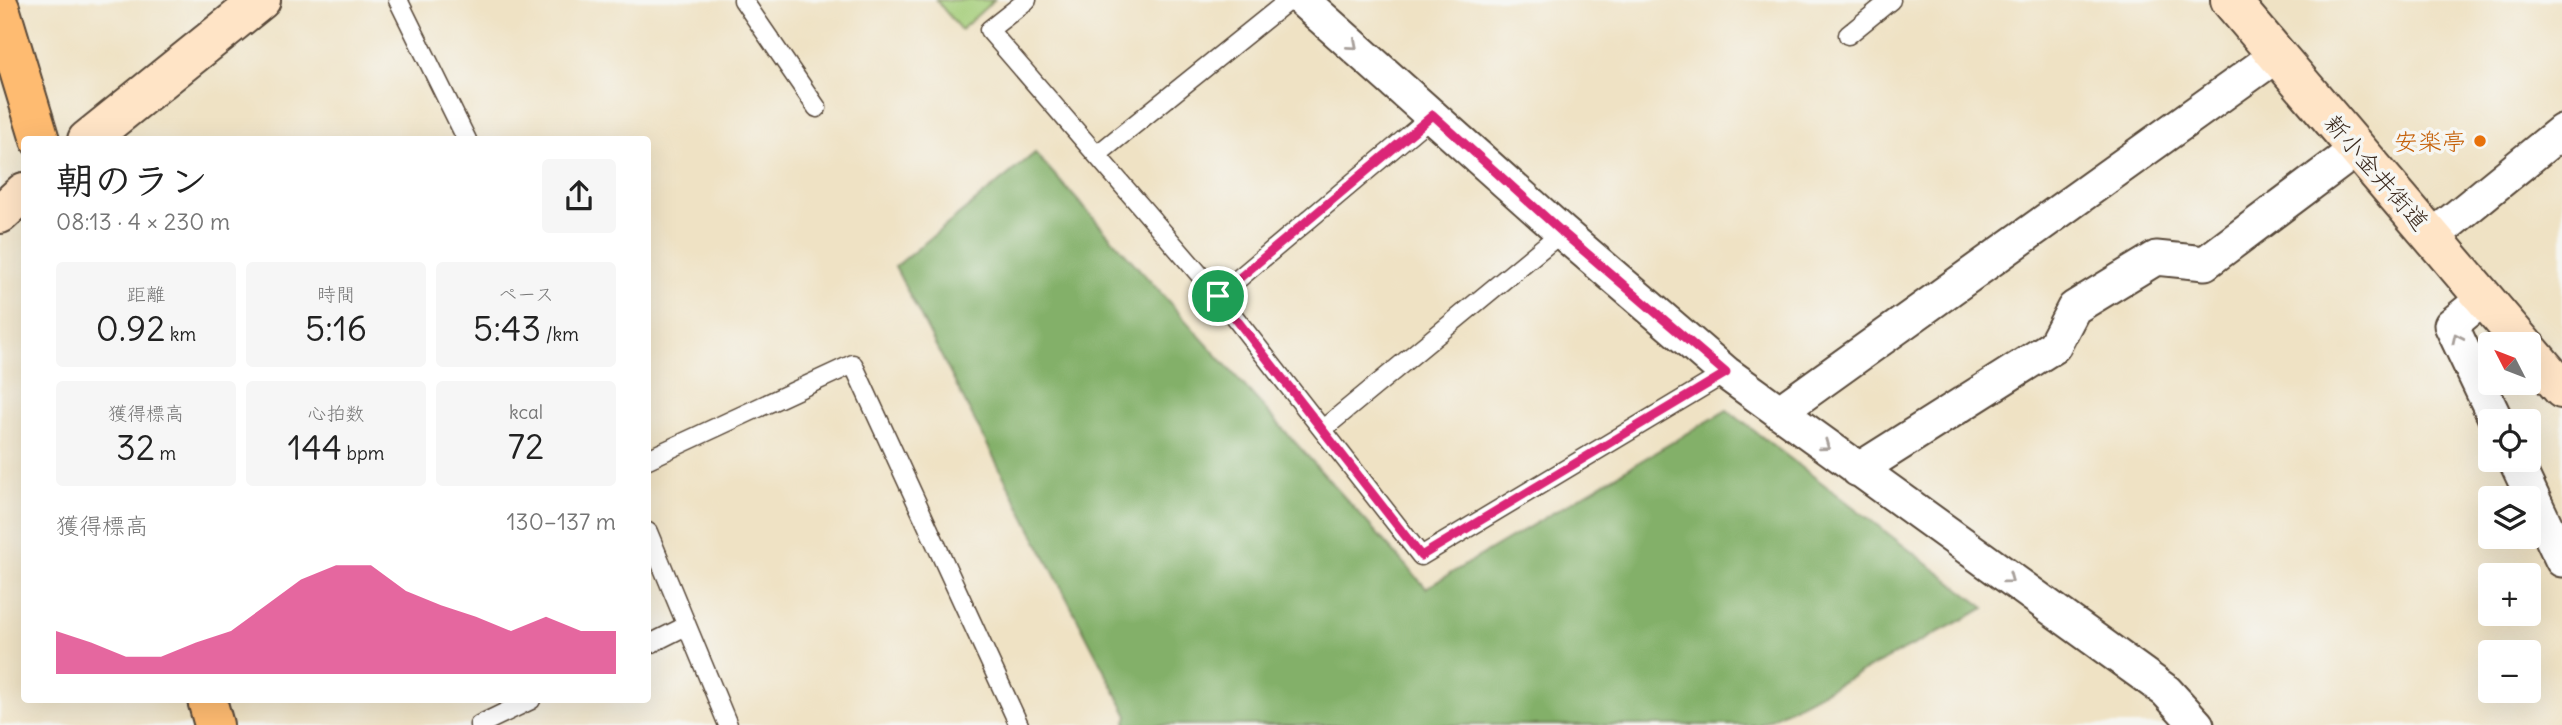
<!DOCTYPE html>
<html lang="ja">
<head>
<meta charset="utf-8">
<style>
	body { margin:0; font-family:Delius,"Klee One",sans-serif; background:#f6f6f6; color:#222; height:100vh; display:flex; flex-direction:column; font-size:26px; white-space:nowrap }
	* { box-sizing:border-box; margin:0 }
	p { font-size:23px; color:#767676 }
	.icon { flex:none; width:38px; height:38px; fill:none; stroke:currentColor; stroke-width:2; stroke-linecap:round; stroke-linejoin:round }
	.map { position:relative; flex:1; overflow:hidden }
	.panel { position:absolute; left:21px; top:136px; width:630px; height:567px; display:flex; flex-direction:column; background:#fff; border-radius:7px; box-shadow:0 7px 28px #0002 }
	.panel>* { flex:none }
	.needle { width:46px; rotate:312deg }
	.buttons { position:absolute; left:2478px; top:332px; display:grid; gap:14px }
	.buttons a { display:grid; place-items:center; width:63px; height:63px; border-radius:7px; background:#fff; box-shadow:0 7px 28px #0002; font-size:35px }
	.pin { position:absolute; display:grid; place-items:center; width:60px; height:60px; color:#fff; margin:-30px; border:4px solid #fff; border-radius:50%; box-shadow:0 2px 7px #0007 }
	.round { display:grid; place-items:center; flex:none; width:74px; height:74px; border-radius:7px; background:#f6f6f6 }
	.head { display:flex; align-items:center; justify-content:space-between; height:119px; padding:0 35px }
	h1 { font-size:38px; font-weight:600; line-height:52px }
	.figures { display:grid; grid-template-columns:repeat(3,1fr); gap:10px; height:119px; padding:7px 35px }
	.figures div { display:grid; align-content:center; border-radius:7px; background:#f6f6f6; text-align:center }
	.figures b { font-size:35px; font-weight:600 }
	.figures small { font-size:19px; font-weight:400 }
	.figures p { font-size:19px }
	.chart { height:196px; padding:14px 35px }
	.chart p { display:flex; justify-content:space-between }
	.chart svg { width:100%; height:126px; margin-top:7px; fill:#db2777; opacity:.7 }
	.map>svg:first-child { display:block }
	.green { fill:#a4cd79; stroke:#707c4c; stroke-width:2 }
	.forest { fill:#83b069; stroke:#5f6d44; stroke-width:2 }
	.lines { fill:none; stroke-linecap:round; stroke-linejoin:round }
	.lane-casing { stroke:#564637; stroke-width:21 }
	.street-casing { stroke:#564637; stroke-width:37 }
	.secondary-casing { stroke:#564637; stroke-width:42 }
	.primary-casing { stroke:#564637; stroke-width:42 }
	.lane { stroke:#fff; stroke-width:18 }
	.street { stroke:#fff; stroke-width:33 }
	.secondary { stroke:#ffe4c6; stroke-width:38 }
	.primary { stroke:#febb71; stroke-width:38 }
	.oneway { stroke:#a79f9a }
	.route-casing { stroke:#fff; stroke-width:14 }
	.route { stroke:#db2777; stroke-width:9 }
	.food-dot { fill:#e8710a; stroke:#f6f6f2; stroke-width:2.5 }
	.labels { text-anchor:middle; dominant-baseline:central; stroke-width:7; stroke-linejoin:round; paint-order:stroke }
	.food-label { font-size:24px; fill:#c56008; stroke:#f6f6f2; text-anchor:end }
	.street-label { font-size:24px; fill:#3b2a1e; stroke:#f6f6f2 }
</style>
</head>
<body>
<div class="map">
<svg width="2562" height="725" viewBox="0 0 2562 725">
	<rect width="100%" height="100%" fill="#f6f6f2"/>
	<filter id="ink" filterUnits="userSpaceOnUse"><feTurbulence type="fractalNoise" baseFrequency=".0143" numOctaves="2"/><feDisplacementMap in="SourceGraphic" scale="14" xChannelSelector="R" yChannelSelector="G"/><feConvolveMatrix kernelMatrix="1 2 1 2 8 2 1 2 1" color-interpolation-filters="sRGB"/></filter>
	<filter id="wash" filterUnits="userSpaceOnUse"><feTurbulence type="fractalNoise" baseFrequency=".00686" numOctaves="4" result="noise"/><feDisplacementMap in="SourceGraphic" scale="28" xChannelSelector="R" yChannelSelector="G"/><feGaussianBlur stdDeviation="1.57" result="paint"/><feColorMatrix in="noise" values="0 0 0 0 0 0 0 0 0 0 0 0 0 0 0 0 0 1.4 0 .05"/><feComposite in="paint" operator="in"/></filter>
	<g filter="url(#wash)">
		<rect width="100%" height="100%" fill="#efe2c4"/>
		<!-- green -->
		<path class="green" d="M 936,0 L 994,0 L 961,30 Z"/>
		<!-- forest -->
		<path class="forest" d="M 1035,153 L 1426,588 L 1727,410 L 1985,608 L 1759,725 L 1125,725 L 1128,716 L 895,267 Z"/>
	</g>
	<g filter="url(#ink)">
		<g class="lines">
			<defs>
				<path id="lane" d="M 398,0 L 467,140
					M 743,0 L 817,108
					M 1027,0 L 989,30 L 1218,296 L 1421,556 L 1726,373
					M 1848,35 L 1891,0
					M 1098,154 L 1289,0
					M 1218,296 L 1433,115
					M 1323,429 L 1562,232
					M 648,459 L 853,364 L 1019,725
					M 648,532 L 728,725
					M 648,645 L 686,626
					M 479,725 L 531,700"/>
				<path id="street" d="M 1302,0 L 1562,232 L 1726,373 L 2166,691 L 2197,725
					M 2432,237 L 2562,131
					M 2484,298 L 2451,325 L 2497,422
					M 1779,412 L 2277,55
					M 2515,460 L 2562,560
					M 1858,470 L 2054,346 L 2074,308 L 2156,258 L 2205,263 L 2357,149"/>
				<path id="secondary" d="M 2230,0 L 2524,345
					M 87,140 L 261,0
					M 0,214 L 24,192
					M 2529,350 L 2562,389"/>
				<path id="primary" d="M 0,8 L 40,140
					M 207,700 L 214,725"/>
			</defs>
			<!-- lane casing -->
			<use href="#lane" class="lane-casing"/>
			<!-- street casing -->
			<use href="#street" class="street-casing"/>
			<!-- secondary casing -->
			<use href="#secondary" class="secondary-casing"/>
			<!-- primary casing -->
			<use href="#primary" class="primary-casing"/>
			<!-- lane -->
			<use href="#lane" class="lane"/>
			<!-- street -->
			<use href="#street" class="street"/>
			<!-- secondary -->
			<use href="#secondary" class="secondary"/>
			<!-- primary -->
			<use href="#primary" class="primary"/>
		</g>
		<!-- one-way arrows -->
		<defs><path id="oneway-chevron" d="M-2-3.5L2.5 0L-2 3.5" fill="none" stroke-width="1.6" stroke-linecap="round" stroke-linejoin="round" transform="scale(1.75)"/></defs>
		<g class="oneway">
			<use href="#oneway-chevron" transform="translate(1353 45) rotate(41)"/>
			<use href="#oneway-chevron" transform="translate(2457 338) rotate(-115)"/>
			<use href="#oneway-chevron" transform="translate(1825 446) rotate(36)"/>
			<use href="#oneway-chevron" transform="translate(2009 579) rotate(36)"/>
		</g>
	</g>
	<g class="lines" filter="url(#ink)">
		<defs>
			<path id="route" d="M 1433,115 L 1562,232 L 1726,373 L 1421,556 L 1218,296 Z"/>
		</defs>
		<!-- route casing -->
		<use href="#route" class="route-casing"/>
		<!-- route -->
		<use href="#route" class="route"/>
	</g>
	<!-- markers -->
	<circle class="food-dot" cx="2480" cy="141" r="7"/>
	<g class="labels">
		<!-- food labels -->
		<g class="food-label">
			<text x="2466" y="141">安楽亭</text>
		</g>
		<!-- street labels -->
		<g class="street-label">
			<text transform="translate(2377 172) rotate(49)">新小金井街道</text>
		</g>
	</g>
</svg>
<div class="buttons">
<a><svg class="needle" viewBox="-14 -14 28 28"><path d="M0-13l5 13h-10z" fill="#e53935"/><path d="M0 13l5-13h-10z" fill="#767676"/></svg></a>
<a><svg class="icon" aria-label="locate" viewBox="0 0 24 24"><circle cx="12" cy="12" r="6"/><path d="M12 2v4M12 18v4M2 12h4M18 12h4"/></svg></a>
<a><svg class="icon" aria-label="layers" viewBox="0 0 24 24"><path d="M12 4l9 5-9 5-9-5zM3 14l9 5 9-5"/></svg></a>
<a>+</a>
<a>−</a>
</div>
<div class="pin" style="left:1218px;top:296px;background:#1e9e55"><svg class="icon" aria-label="arrive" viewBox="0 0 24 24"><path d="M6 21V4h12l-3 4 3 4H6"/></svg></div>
<section class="panel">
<div class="head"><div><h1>朝のラン</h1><p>08:13 · 4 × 230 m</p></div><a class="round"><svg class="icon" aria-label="share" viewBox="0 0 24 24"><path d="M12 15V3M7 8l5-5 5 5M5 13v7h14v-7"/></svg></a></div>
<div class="figures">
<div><p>距離</p><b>0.92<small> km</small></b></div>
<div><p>時間</p><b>5:16</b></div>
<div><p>ペース</p><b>5:43<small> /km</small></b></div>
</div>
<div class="figures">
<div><p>獲得標高</p><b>32<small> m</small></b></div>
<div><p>心拍数</p><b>144<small> bpm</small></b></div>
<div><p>kcal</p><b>72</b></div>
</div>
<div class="chart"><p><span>獲得標高</span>130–137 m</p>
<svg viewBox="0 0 160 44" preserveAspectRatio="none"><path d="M0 44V29L10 33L20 38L30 38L40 33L50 29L60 20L70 11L80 6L90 6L100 15L110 20L120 24L130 29L140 24L150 29L160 29V44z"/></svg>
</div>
</section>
</div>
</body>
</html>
